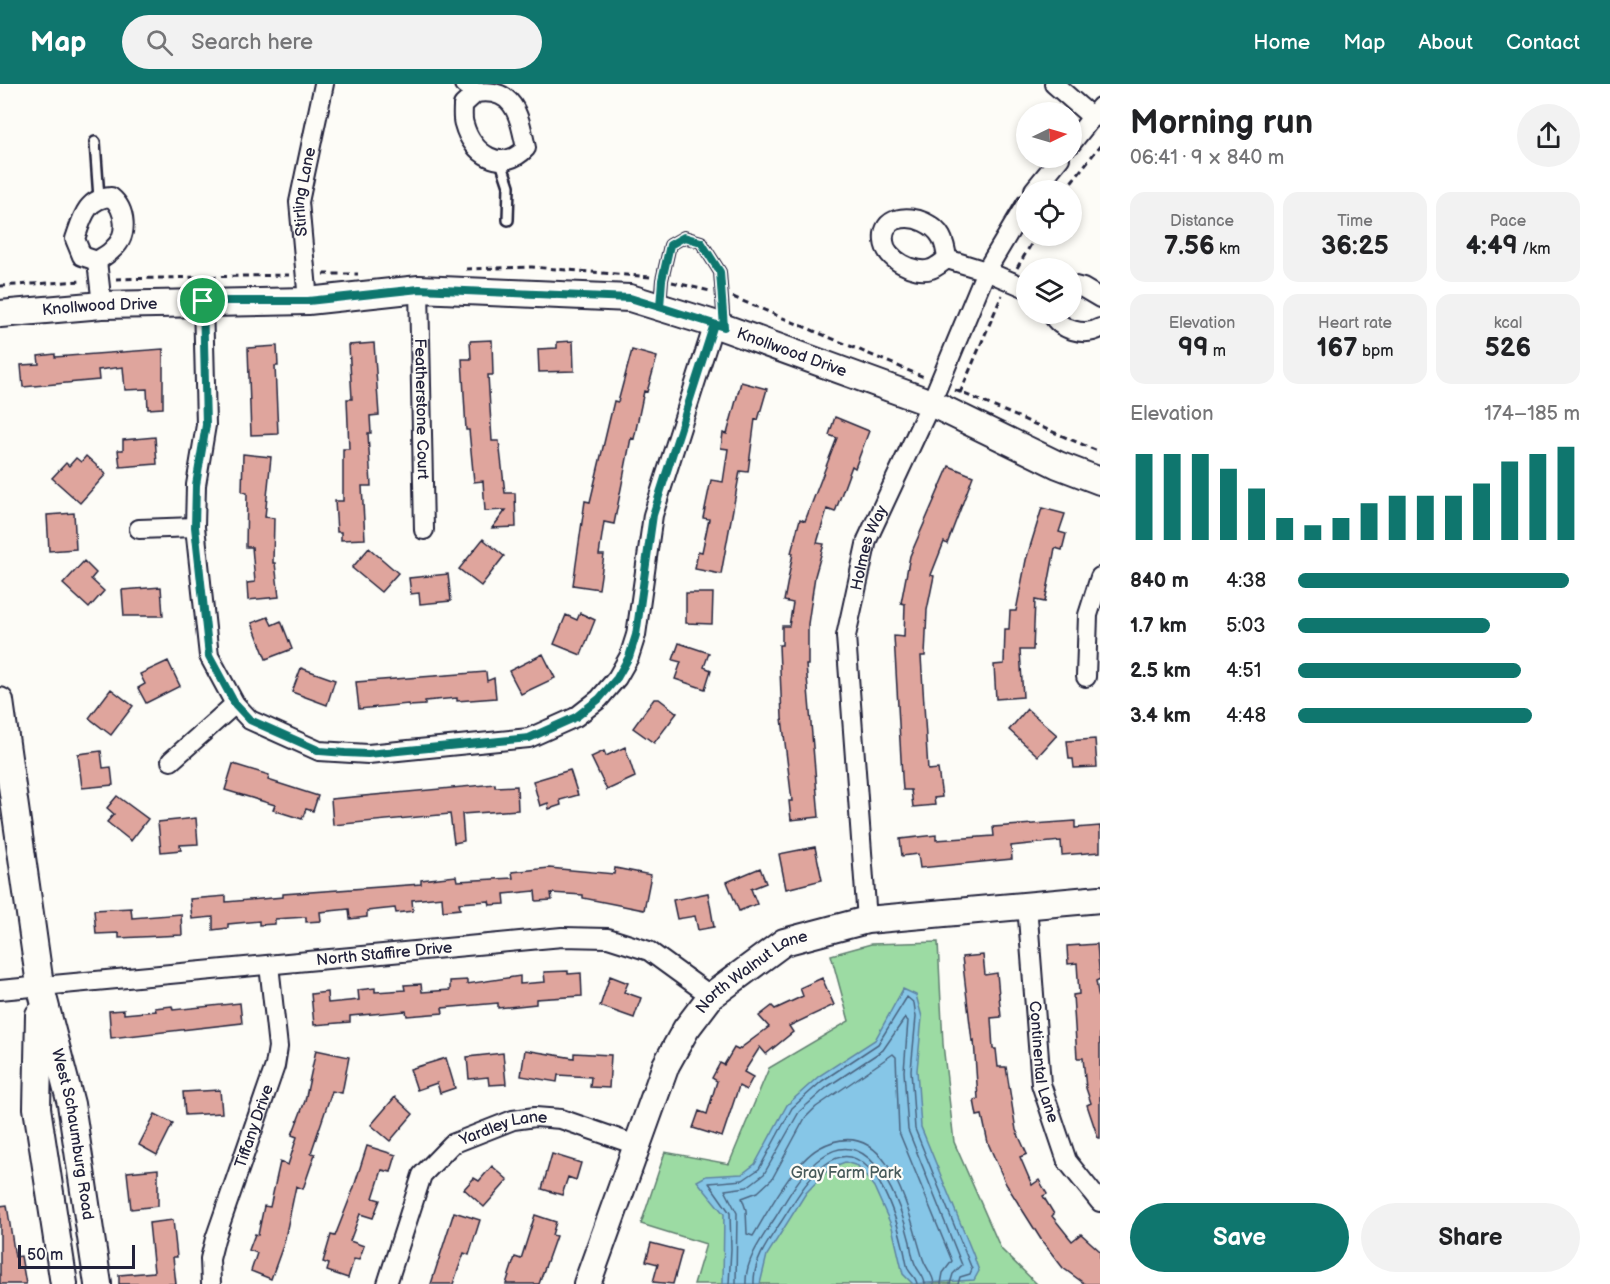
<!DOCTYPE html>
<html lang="en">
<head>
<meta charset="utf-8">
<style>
	body { margin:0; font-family:"Balsamiq Sans",sans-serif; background:#f2f2f2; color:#202124; height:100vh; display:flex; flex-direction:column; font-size:22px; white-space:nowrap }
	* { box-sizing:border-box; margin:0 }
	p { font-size:20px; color:#757577 }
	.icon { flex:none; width:33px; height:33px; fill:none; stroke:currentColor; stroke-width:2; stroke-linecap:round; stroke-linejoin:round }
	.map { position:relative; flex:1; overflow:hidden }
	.panel { display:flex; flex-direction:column; background:#fff; width:510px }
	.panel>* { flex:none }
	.needle { width:39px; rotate:85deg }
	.controls { position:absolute; left:1016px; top:18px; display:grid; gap:12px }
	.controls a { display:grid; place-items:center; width:66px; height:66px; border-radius:50%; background:#fff; box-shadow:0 3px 9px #0003; font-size:30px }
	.scale { position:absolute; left:18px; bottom:15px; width:117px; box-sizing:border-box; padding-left:6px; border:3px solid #22223b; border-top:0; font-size:16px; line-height:21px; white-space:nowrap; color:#22223b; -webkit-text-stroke:4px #fdfcf7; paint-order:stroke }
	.pin { position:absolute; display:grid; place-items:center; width:51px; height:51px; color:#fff; margin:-26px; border:3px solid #fff; border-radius:50%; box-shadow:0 2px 6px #0007 }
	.round { display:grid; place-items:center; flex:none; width:63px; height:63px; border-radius:32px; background:#f2f2f2 }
	.head { display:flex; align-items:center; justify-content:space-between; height:102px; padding:0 30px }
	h1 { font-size:33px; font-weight:700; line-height:45px }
	.figures { display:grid; grid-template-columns:repeat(3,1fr); gap:9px; height:102px; padding:6px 30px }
	.figures div { display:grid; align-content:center; border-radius:15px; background:#f2f2f2; text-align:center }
	.figures b { font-size:26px; font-weight:700 }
	.figures small { font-size:16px; font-weight:400 }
	.figures p { font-size:16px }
	.chart { height:168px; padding:12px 30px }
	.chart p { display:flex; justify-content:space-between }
	.chart svg { width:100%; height:108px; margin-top:6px; stroke:#0f766e; stroke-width:6 }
	.button { display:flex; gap:12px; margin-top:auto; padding:12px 30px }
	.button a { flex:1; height:69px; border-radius:36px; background:#0f766e; color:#fff; font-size:24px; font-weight:700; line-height:69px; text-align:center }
	.button a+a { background:#f2f2f2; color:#202124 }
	ul { padding:0 30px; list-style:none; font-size:20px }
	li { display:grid; grid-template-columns:96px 72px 1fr; align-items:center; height:45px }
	li i { height:15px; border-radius:8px; background:#0f766e }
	header { display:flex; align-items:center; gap:36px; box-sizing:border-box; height:84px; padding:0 30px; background:#0f766e; color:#fff }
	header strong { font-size:28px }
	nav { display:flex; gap:33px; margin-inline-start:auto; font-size:21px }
	.search { width:420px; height:54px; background:#f2f2f2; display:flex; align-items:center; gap:15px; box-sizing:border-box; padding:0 21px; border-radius:33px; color:#757577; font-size:22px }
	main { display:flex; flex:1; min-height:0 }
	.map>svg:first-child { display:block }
	.green { fill:#9cdba3; stroke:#5f7e6f; stroke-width:1.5 }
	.water { fill:#86c6e7; stroke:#5e84a2; stroke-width:1.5 }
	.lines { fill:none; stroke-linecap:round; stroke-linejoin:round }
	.shore { stroke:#4a6480; stroke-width:1.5 }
	.building { fill:#dfa59d; stroke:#22223b; stroke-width:1.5 }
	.lane-casing { stroke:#22223b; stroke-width:14 }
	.street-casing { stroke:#22223b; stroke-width:22 }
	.secondary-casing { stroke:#22223b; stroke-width:30 }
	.path { stroke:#22223b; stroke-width:3; stroke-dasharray:6 4.5; stroke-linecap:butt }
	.lane { stroke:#fdfcf7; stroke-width:9 }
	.street { stroke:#fdfcf7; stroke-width:18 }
	.secondary { stroke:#fdfcf7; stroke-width:26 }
	.route-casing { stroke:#fff; stroke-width:12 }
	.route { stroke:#0f766e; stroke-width:8 }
	.labels { text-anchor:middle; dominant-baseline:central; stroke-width:4.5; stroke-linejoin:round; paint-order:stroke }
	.street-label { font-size:16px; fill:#22223b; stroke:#fdfcf7 }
	.park-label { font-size:16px; fill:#475a5a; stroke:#fdfcf7 }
</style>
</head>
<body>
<header>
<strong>Map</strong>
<div class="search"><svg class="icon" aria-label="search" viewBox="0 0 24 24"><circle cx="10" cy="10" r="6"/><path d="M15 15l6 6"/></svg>Search here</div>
<nav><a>Home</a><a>Map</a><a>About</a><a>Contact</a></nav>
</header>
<main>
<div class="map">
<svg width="1100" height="1200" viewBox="0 0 1100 1200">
	<rect width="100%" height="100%" fill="#fdfcf7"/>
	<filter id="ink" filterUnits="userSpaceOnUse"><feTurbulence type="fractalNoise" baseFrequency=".0167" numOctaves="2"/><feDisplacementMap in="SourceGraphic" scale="12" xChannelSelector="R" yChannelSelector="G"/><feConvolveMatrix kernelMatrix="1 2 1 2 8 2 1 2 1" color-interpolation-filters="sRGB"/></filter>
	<g filter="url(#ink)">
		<!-- green -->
		<path class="green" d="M 938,858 L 943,960 L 954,1058 L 1001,1165 L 1037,1200 L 694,1200 L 706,1160 L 641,1140 L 665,1068 L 729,1080 L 769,984 L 849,937 L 831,871 L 871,860 Z"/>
		<!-- water -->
		<path class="water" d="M 903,905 L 916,911 L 922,933 L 917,986 L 921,1043 L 973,1170 L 979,1187 L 974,1196 L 913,1200 L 903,1190 L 892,1143 L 874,1103 L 858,1082 L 845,1078 L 830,1084 L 806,1109 L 767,1171 L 760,1200 L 723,1200 L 724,1130 L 697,1097 L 706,1092 L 742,1090 L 755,1080 L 787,1021 L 819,992 L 875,956 Z"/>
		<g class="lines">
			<!-- shore -->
			<path class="shore" d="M 729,1200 L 731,1165 L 730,1129 L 709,1099 L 743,1096 L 759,1085 L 792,1024 L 822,997 L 878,960 L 907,913 L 914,919 L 916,933 L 911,986 L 915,1045 L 972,1185 L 970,1190 L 960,1193 L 958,1200
				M 736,1200 L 737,1129 L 725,1106 L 747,1103 L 764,1090 L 799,1028 L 827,1003 L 883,966 L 905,934 L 908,937 L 904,987 L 908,1046 L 962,1181 L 953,1190 L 950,1200
				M 746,1200 C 745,1176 762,1154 775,1134 C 788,1113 801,1088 822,1073 C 872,1037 902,1124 910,1158 C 911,1165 912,1173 915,1180 C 918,1188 924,1191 925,1200
				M 754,1200 C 753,1177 769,1156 781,1138 C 794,1118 807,1094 826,1080 C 871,1047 896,1133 903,1162 C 905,1170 906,1178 908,1185 C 911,1191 916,1193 917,1200
				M 934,1200 C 933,1189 926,1185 923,1175 C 909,1132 890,1025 819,1064 C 794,1078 768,1127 753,1152 L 747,1150 L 746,1126 L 742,1114 L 758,1108 L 772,1095 L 805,1034 L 816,1023 L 893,970 L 896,973 L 899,1048 L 952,1177 L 943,1189 L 941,1200"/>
		</g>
		<!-- building -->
		<path class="building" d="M 492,256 L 493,291 L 488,291 L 492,357 L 499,357 L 505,409 L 515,409 L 516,443 L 492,444 L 506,426 L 485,427 L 483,397 L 474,398 L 469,346 L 466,346 L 462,275 L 471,275 L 470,257 Z
			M 573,257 L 574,287 L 539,288 L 538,265 L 557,264 L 557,258 Z
			M 374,259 L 379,331 L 370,332 L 371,349 L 368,349 L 371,402 L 362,402 L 365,455 L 341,456 L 341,448 L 337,448 L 335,417 L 343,417 L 343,365 L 349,365 L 347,315 L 352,315 L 349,261 Z
			M 277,262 L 278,282 L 275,282 L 278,350 L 251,351 L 248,264 Z
			M 163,265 L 163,324 L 148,325 L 147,305 L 125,306 L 123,283 L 98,286 L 99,296 L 23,303 L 21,281 L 39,280 L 38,272 L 55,270 L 55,273 Z
			M 632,266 L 657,273 L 647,308 L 644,307 L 634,355 L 631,354 L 614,440 L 604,438 L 599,471 L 604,471 L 599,505 L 573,501 L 585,417 L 590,418 L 614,317 L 618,318 Z
			M 741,298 L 767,305 L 758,336 L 755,335 L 748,388 L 740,387 L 721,490 L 695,485 L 698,467 L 702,468 L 709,435 L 703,434 L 711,396 L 723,398 L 728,365 L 721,364 L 723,349 L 727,350 Z
			M 835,333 L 869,347 L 855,384 L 852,382 L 835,428 L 827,425 L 817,459 L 824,460 L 815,492 L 808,540 L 808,581 L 806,581 L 819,733 L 791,736 L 789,717 L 792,717 L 782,634 L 779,561 L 782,561 L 782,542 L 789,542 L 793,519 L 784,517 L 793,469 L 791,469 L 800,435 L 805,437 L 837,354 L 829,351 Z
			M 155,353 L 157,380 L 120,383 L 118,366 L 123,366 L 123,356 Z
			M 243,370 L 271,373 L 265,433 L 274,434 L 273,479 L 275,479 L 279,513 L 248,516 L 247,499 L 255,498 L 252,463 L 246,463 L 247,409 L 242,408 Z
			M 86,372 L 106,390 L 80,419 L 52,394 L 66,379 L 69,382 L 76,374 L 81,378 Z
			M 949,382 L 973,392 L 947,460 L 944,458 L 931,491 L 934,492 L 927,526 L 925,572 L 921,572 L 928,686 L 938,685 L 942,713 L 934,714 L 935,721 L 913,723 L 911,706 L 903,706 L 902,692 L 894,552 L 904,553 L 905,520 L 901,519 L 910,472 Z
			M 1042,424 L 1065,430 L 1059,448 L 1066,450 L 1062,466 L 1055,464 L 1045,518 L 1035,516 L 1033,566 L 1020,566 L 1023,613 L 996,615 L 994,581 L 1004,580 L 1005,545 L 1009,545 L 1010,527 L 1016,527 L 1026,476 Z
			M 74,429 L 76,465 L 49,467 L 47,431 Z
			M 483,455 L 504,472 L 481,502 L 459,485 Z
			M 369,464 L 398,489 L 381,508 L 352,484 Z
			M 84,477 L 96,489 L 91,495 L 104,507 L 89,524 L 63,500 Z
			M 448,490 L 451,517 L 420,520 L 419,509 L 411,510 L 409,494 Z
			M 161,503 L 163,532 L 124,532 L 122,506 Z
			M 686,509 L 713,509 L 712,540 L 686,539 Z
			M 580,529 L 595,536 L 581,571 L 554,560 L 566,531 L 577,536 Z
			M 268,533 L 272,541 L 281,537 L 292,565 L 266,575 L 252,539 Z
			M 679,559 L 709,569 L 704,583 L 711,586 L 705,605 L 675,595 L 681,578 L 673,576 Z
			M 543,570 L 555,594 L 521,610 L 509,587 Z
			M 168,577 L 180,602 L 146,619 L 138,604 L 145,600 L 140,590 Z
			M 301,584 L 335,596 L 327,621 L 292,608 Z
			M 486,588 L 487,597 L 494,594 L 496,614 L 457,617 L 457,614 L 425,617 L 425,621 L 409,622 L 408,620 L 359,625 L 356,598 Z
			M 111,605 L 133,622 L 111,651 L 89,634 Z
			M 654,615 L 659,615 L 677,629 L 654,659 L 633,644 Z
			M 1027,625 L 1057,651 L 1038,672 L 1009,646 Z
			M 1095,655 L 1097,683 L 1074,684 L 1073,675 L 1069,675 L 1067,657 Z
			M 625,663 L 635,693 L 607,706 L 591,673 L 604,667 L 606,672 Z
			M 101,667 L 103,684 L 111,683 L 113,701 L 82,704 L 78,670 Z
			M 233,680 L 269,691 L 268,696 L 318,712 L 313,727 L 306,725 L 302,735 L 273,726 L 275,721 L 225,706 Z
			M 570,686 L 578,711 L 560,716 L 561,721 L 549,725 L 548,719 L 540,722 L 533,697 Z
			M 495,700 L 495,703 L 517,702 L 518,726 L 462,730 L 464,757 L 454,759 L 450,730 L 333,741 L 331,715 Z
			M 117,712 L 148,735 L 131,757 L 107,738 L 114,730 L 107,724 Z
			M 196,734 L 198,760 L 180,761 L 181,766 L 161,768 L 158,738 Z
			M 1075,737 L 1075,744 L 1100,742 L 1100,768 L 1062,771 L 1061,757 L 1030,760 L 1011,762 L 1012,775 L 920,784 L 918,770 L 902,772 L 900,755 L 936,751 L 936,756 L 994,752 L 993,743 Z
			M 815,763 L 822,796 L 786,805 L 779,770 Z
			M 549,784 L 614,790 L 615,784 L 651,791 L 644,826 L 583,814 L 583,811 L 551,809 L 552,816 L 536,817 L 535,807 L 504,810 L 505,820 L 490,821 L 489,817 L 459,819 L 460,825 L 443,827 L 442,813 L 412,816 L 413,827 L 396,829 L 395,824 L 367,827 L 367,833 L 350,835 L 349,825 L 320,828 L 321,837 L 306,838 L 306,833 L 275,835 L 275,840 L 259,841 L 259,837 L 228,840 L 228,844 L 213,846 L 213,833 L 192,835 L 190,815 L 226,812 L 226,818 L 283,813 L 283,810 L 421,800 L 421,796 L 456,792 L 457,797 L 513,794 L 512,788 Z
			M 760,784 L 766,799 L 751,805 L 757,820 L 739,827 L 727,798 Z
			M 708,809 L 714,843 L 698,846 L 695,832 L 677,835 L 673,816 Z
			M 131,824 L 132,834 L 181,830 L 182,851 L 119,854 L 119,849 L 96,850 L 94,826 Z
			M 1097,860 L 1100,895 L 1096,897 L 1100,921 L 1100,1054 L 1098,1054 L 1087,1021 L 1091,1019 L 1086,1004 L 1083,974 L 1077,974 L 1073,911 L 1079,910 L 1077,879 L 1068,880 L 1067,862 Z
			M 983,871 L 985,891 L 997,889 L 1001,933 L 991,934 L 993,965 L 996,965 L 998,983 L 1006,983 L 1016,1046 L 1027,1070 L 1020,1073 L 1032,1101 L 1039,1096 L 1047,1110 L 1043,1112 L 1054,1130 L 1052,1132 L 1072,1157 L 1081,1150 L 1100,1167 L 1100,1200 L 1085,1200 L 1063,1184 L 1042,1157 L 1006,1100 L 988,1059 L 982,1031 L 977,1032 L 974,1016 L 978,1015 L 974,956 L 972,957 L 962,873 Z
			M 568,887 L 568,890 L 581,889 L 582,912 L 536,915 L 536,920 L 498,924 L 498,919 L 442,924 L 443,929 L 407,932 L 406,927 L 350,932 L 350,938 L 314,941 L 311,910 L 327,908 L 328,919 L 359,916 L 358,906 L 375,904 L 375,908 L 405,906 L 404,901 L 421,900 L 422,908 L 450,906 L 450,897 L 467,896 L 467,900 L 520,892 L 520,900 L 545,898 L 544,888 Z
			M 610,892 L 628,899 L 624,908 L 641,914 L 634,934 L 600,922 Z
			M 822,894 L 834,921 L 789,942 L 793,948 L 766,970 L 760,963 L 744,988 L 753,993 L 746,1006 L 739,1002 L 722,1053 L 693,1044 L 699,1027 L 707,1030 L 717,997 L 712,994 L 720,979 L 724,981 L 734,964 L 738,966 L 769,943 L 759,932 L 772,922 L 775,925 L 803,912 L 800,904 Z
			M 240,919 L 242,939 L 111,954 L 109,927 L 124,926 L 124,930 L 156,927 L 155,924 L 172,922 L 173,926 Z
			M 316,966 L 349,973 L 342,1009 L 332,1007 L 311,1069 L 315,1070 L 303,1105 L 296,1102 L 284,1159 L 271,1195 L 251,1187 L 257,1169 L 249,1166 L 255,1150 L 258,1151 L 264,1122 L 270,1123 L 280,1078 L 288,1081 L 297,1053 L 292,1051 L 305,1017 Z
			M 525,966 L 574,974 L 574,969 L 611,971 L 609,1004 L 590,1003 L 591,993 L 558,991 L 557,998 L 521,992 Z
			M 503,969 L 506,1000 L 489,1001 L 488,993 L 469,995 L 467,973 Z
			M 446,974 L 455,1004 L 440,1009 L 437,999 L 417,1006 L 410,985 Z
			M 220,1006 L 222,1029 L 185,1031 L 183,1008 Z
			M 395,1013 L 413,1030 L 390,1057 L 371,1041 Z
			M 155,1030 L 173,1039 L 157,1071 L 139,1061 Z
			M 367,1062 L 396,1071 L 391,1088 L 382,1086 L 373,1114 L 380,1116 L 373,1134 L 360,1130 L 350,1157 L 364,1162 L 359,1176 L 354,1175 L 348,1194 L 327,1187 L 329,1180 L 323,1178 L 331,1151 L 335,1152 L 353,1106 Z
			M 552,1070 L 581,1079 L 576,1096 L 568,1093 L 562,1111 L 542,1105 Z
			M 492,1082 L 508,1096 L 484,1123 L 464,1105 L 474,1094 L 479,1097 Z
			M 158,1085 L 158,1122 L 131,1125 L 127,1088 Z
			M 7,1121 L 15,1173 L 21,1172 L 26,1200 L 0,1200 L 0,1122 Z
			M 454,1128 L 480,1136 L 469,1171 L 464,1169 L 453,1200 L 431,1200 Z
			M 535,1131 L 556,1138 L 552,1151 L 556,1152 L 539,1200 L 506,1200 L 515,1173 L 521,1175 Z
			M 173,1136 L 177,1173 L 173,1173 L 176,1200 L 119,1200 L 119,1191 L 154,1188 L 149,1139 Z
			M 651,1159 L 682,1167 L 673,1200 L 653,1198 L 658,1180 L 646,1177 Z"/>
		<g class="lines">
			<defs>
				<path id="lane" d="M 95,58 L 99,114
					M 501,78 L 509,102 L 508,136
					M 660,222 L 662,196 L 670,161 L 684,153 L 701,158 L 720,188 L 724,241"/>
				<g id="street">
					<path d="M 464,0 L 476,9 C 515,3 519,32 526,64 C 502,90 472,70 464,40 C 462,35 463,27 463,21 L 476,9"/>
					<path d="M 1054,0 L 1093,34"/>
					<path d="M 1071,60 L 1100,23"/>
					<path d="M 1034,106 L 1060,74"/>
					<path d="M 111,113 C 126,125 129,152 113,165 C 109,170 102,173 97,177 L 82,172 L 75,155 C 82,135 86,114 111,113 Z"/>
					<path d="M 947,175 C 945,157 941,146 924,138 C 909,131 881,132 884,157 C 885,175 915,191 931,185 C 937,183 942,178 947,175 L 986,187 L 1026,204"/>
					<path d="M 97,177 L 102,221"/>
					<path d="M 1071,201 L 1083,204 L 1100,214"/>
					<path id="s1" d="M 419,205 L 424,446"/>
					<path d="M 203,217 L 206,341 L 196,401 L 195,443 L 209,572 L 235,620 L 250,636 L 319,667 L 368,670 L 529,654 L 576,633 L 599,615 L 617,594 L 629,573 L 636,551 L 653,431 L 714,240"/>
					<path id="s2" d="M 308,217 L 299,118 L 324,0"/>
					<path d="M 1052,230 C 1060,246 1085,253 1100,244"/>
					<path d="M 139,445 L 195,443"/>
					<path d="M 1086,593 L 1088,531 L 1100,493"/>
					<path d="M 171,677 L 235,620"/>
					<path id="s3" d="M 1027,821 L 1041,1000 L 1067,1077 L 1100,1118"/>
					<path id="s4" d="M 867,836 L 846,552 L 867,456 L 931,319 L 986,187 L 1026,120"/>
					<path id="s5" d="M 0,906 L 562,853 L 608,854 L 649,867 L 711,912"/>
					<path id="s6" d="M 211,1200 L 210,1175 L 215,1155 L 275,982 L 278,963 L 269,881"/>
					<path id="s7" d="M 387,1200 L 422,1091 L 452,1060 L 513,1036 L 535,1033 L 561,1035 L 636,1061"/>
				</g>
				<g id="secondary">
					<path id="s8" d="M 0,230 L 102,221 L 308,217 L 419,205 L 630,214 L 714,240 L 931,319 L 1058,381 L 1100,397"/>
					<path id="s9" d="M 0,617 L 40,901 L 71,1020 L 98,1200"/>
					<path d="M 39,931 L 37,1024 L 64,1200"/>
					<path id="s10" d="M 587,1200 L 666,981 L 686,945 L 711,912 L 784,858 L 867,836 L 1100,815"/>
				</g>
			</defs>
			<!-- lane casing -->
			<use href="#lane" class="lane-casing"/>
			<!-- street casing -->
			<use href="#street" class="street-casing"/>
			<!-- secondary casing -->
			<use href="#secondary" class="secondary-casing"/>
			<!-- path -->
			<path class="path" d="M 1065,106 L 1100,62
				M 1017,184 L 1036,152
				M 466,185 L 532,183 L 651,193
				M 323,190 L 358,190
				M 116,195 L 289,191
				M 672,198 L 710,207
				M 0,202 L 82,197
				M 733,213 L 924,293
				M 955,306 L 1100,368
				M 960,309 L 1002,211"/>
			<!-- lane -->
			<use href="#lane" class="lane"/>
			<!-- street -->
			<use href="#street" class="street"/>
			<!-- secondary -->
			<use href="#secondary" class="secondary"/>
		</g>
	</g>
	<g class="lines" filter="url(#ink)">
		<defs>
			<path id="route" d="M 203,217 L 308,217 L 419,205 L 630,214 L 714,240 L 724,243 L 720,188 L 701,158 L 684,153 L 670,161 L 662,196 L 660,223 L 714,240 L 653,431 L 636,551 L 629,573 L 617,594 L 599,615 L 576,633 L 529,654 L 368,670 L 345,669 L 320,667 L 250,636 L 235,620 L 209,572 L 195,443 L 196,401 L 206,341 L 203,217"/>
		</defs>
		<!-- route casing -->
		<use href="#route" class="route-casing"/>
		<!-- route -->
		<use href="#route" class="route"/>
	</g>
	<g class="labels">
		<!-- street labels -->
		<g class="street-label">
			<text stroke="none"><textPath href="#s2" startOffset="110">Stirling Lane</textPath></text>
			<text stroke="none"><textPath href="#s8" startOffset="100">Knollwood Drive</textPath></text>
			<text stroke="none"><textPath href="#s8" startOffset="802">Knollwood Drive</textPath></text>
			<text stroke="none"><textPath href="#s1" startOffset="120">Featherstone Court</textPath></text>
			<text stroke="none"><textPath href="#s4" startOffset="376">Holmes Way</textPath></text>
			<text stroke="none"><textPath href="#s5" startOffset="386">North Staffire Drive</textPath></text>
			<text stroke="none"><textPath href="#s10" startOffset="363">North Walnut Lane</textPath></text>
			<text stroke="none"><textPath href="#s3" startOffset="158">Continental Lane</textPath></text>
			<text stroke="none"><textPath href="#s6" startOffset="165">Tiffany Drive</textPath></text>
			<text stroke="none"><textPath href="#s7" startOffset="212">Yardley Lane</textPath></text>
			<text stroke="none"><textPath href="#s9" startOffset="440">West Schaumburg Road</textPath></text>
		</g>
		<!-- park labels -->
		<g class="park-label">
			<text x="846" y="1089">Gray Farm Park</text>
		</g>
	</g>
</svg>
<div class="controls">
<a><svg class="needle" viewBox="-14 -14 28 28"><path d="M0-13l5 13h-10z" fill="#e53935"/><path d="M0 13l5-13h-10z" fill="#757577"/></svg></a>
<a><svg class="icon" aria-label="locate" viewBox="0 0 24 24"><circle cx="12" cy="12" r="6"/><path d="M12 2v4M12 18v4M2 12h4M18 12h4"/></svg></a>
<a><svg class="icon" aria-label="layers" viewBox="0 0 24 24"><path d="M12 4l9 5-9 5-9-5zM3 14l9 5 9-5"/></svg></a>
</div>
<div class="scale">50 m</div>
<div class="pin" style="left:203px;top:217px;background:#1e9e55"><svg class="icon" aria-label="arrive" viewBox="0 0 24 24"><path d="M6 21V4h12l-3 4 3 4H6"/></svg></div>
</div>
<section class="panel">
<div class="head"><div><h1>Morning run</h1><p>06:41 · 9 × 840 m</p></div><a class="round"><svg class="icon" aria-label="share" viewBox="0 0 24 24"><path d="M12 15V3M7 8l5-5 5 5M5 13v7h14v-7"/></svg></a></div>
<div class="figures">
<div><p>Distance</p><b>7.56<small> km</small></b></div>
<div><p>Time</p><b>36:25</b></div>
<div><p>Pace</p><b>4:49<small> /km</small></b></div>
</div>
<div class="figures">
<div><p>Elevation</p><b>99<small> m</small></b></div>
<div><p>Heart rate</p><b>167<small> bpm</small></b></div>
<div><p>kcal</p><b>526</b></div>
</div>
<div class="chart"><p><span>Elevation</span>174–185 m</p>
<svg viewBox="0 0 160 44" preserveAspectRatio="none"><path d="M5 44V9M15 44V9M25 44V9M35 44V15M45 44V23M55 44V35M65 44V38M75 44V35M85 44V29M95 44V26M105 44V26M115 44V26M125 44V21M135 44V12M145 44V9M155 44V6"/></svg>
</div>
<ul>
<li><b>840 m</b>4:38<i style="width:96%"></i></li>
<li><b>1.7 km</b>5:03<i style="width:68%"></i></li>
<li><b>2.5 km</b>4:51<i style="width:79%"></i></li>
<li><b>3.4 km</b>4:48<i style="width:83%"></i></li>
</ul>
<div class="button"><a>Save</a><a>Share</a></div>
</section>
</main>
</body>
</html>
